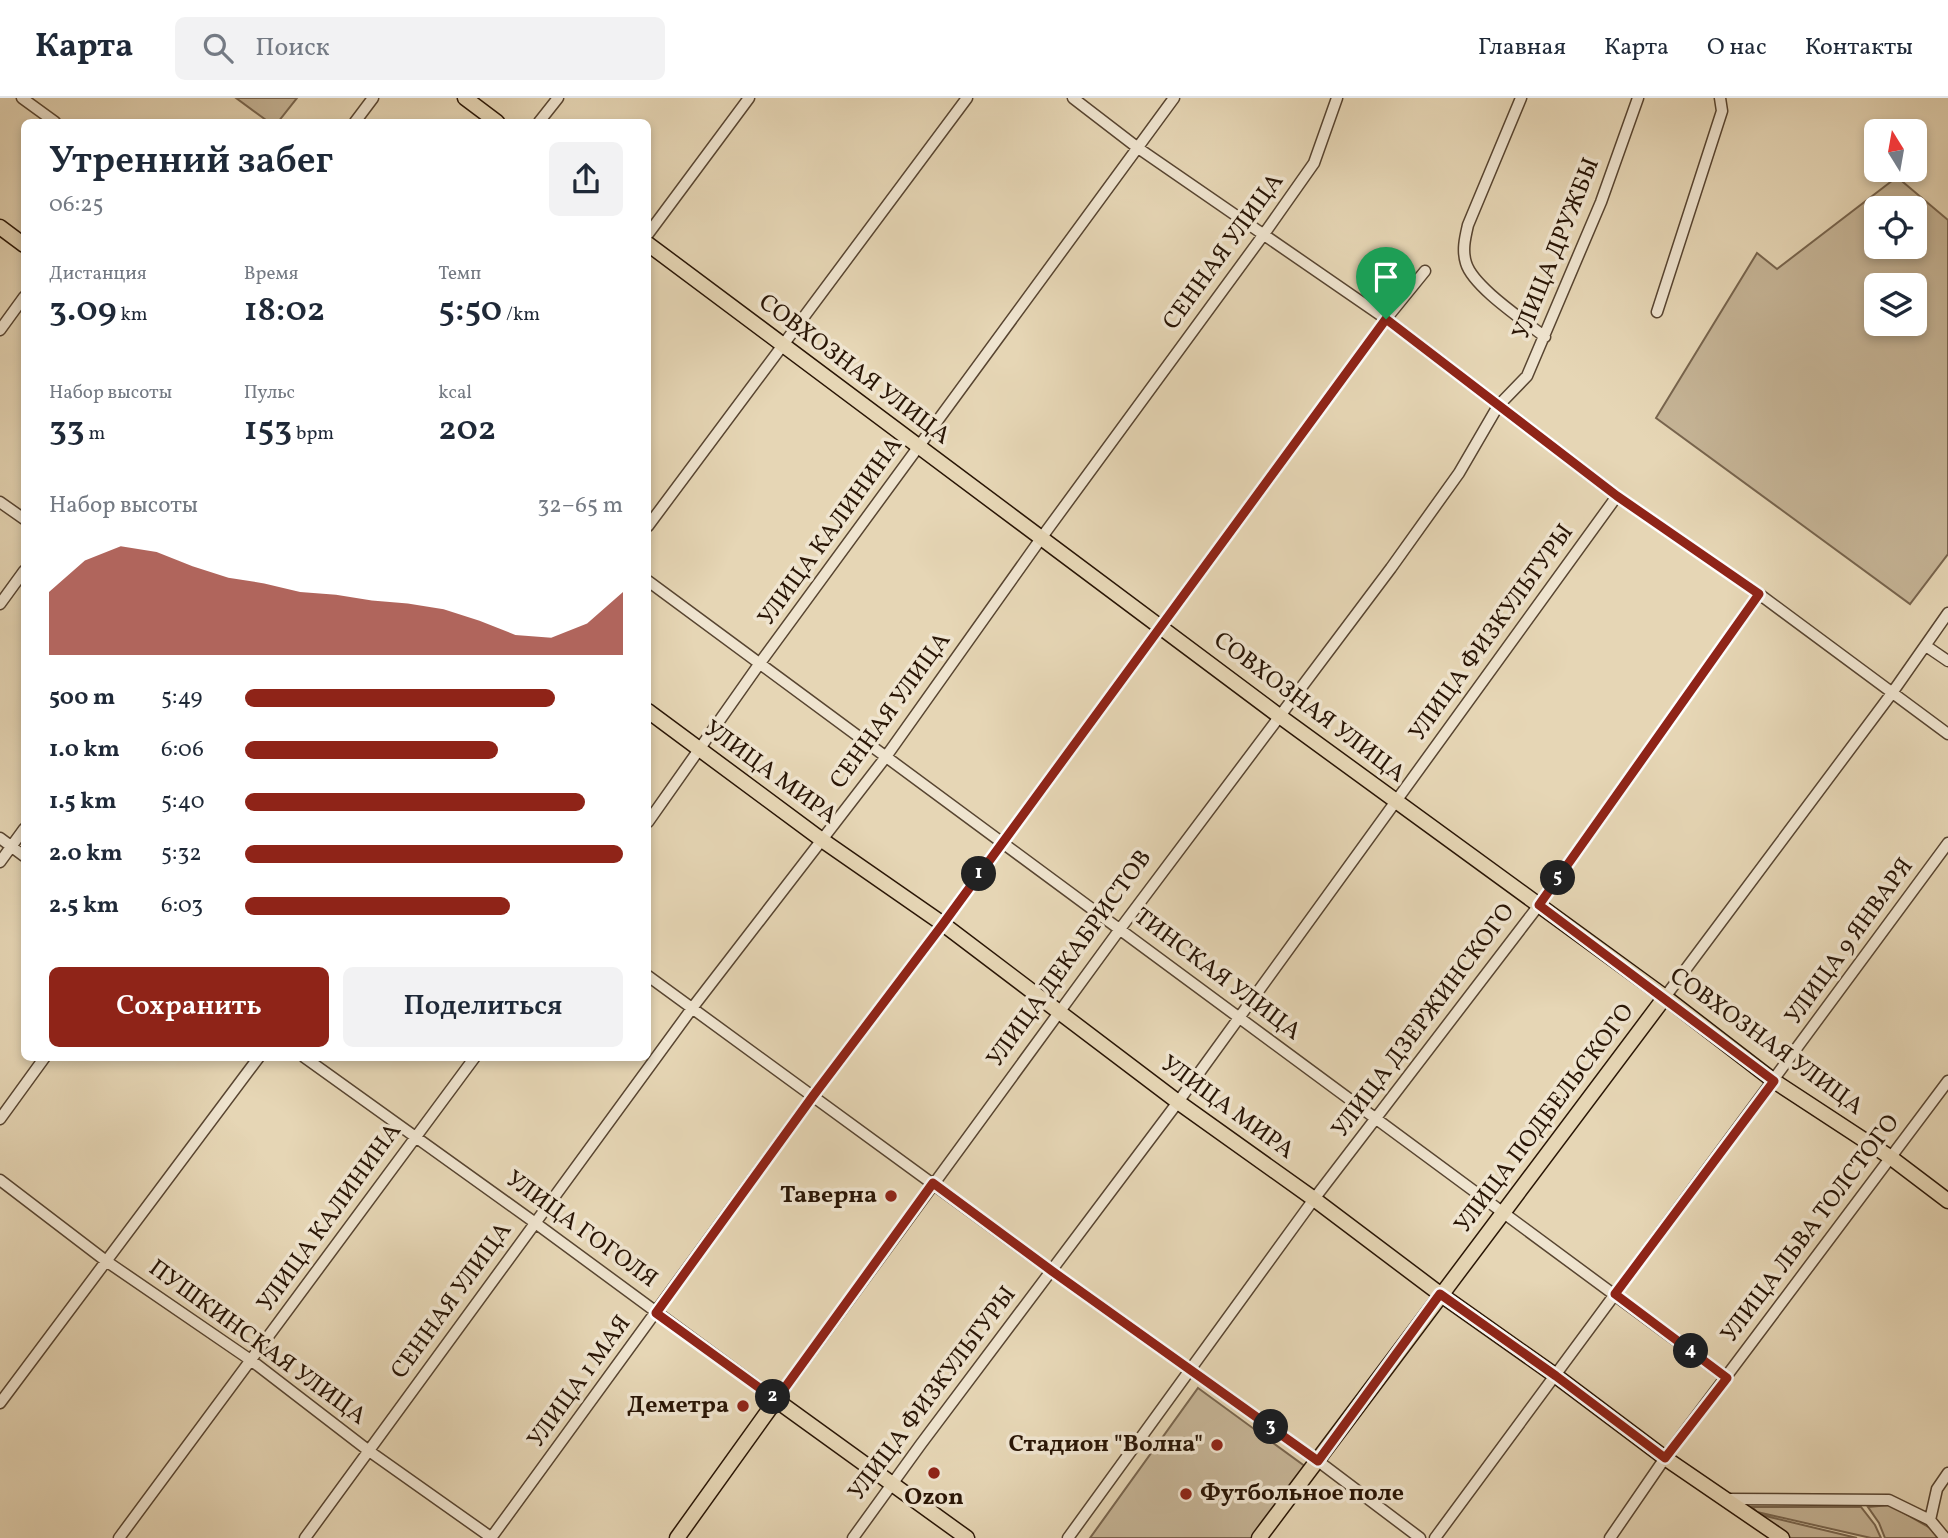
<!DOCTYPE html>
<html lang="ru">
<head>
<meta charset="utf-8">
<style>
	body { margin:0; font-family:Vollkorn,serif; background:#f2f2f3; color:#1f2937; height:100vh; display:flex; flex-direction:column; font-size:26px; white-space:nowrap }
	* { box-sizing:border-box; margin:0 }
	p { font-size:23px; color:#747a83 }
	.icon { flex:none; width:38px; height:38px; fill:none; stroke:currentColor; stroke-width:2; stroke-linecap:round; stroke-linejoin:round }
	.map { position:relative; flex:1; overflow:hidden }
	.side { position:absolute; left:21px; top:21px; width:630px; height:942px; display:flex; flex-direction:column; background:#fff; border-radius:10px; box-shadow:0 4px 10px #0003 }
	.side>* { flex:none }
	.needle { width:46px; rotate:349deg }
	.buttons { position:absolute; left:1864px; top:21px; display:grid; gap:14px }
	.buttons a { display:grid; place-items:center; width:63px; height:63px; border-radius:10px; background:#fff; box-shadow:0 4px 10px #0003; font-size:35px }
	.pin { position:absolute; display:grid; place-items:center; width:60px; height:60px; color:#fff; margin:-72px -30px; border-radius:50% 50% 50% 0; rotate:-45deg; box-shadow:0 0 7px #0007 }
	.pin .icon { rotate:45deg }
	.km { position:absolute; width:35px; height:35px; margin:-18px; border-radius:50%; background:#222; color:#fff; font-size:19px; line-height:35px; text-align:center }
	.round { display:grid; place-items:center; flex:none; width:74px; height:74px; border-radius:10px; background:#f2f2f3 }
	.head { display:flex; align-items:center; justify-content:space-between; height:119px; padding:0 28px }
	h1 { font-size:38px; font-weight:600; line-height:52px }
	.figures { display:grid; grid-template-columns:repeat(3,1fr); gap:10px; height:119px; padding:7px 28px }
	.figures div { display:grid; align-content:center }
	.figures b { font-size:35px; font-weight:600 }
	.figures small { font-size:19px; font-weight:400 }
	.figures p { font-size:19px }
	.chart { height:196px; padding:14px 28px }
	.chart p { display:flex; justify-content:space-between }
	.chart svg { width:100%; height:126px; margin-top:7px; fill:#8f2418; opacity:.7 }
	.cta { display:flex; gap:14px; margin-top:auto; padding:14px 28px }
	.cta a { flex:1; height:80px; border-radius:10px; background:#8f2418; color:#fff; font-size:28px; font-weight:600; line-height:80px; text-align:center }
	.cta a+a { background:#f2f2f3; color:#1f2937 }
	ul { padding:0 28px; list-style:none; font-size:23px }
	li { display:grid; grid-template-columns:112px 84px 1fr; align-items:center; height:52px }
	li i { height:18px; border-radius:9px; background:#8f2418 }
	header { display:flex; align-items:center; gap:42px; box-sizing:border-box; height:98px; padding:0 35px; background:#fff; border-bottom:2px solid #e0e1e3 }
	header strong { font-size:33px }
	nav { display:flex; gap:38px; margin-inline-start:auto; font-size:24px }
	.search { width:490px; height:63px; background:#f2f2f3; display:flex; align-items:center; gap:18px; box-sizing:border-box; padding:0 24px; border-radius:10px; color:#747a83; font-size:26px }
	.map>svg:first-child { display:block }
	.green { fill:#c6b597; stroke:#78654e; stroke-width:2; fill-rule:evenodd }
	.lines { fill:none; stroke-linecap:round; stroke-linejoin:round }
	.minor-casing { stroke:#584531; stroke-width:13 }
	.major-casing { stroke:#291505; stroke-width:17 }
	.minor { stroke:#efe4cf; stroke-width:10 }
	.major { stroke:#e6d6b5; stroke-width:14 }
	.route-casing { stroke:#fff; stroke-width:14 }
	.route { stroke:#8f2418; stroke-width:9 }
	.poi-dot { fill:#8f2418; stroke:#efe4cf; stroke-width:2.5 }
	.labels { text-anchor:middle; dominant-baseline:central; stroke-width:7; stroke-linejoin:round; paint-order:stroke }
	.street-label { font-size:24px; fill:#291505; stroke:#efe4cf }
	.poi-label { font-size:24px; font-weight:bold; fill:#291505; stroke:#efe4cf; text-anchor:end }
</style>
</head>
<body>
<header>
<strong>Карта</strong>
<div class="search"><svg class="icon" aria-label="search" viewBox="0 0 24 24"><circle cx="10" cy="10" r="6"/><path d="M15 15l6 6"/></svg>Поиск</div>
<nav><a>Главная</a><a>Карта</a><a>О нас</a><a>Контакты</a></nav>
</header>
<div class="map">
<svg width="1948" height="1440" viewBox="0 0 1948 1440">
	<rect width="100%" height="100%" fill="#e6d6b5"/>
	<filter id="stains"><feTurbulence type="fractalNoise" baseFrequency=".00286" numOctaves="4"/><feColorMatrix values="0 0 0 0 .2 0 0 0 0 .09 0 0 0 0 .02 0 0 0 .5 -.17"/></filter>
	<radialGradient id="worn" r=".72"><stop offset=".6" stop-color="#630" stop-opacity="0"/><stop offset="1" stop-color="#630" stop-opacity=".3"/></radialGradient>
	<!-- green -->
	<path class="green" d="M 236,0 L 297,0 L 278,24 L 265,24 L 266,22 Z
		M 1897,79 L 1948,122 L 1948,456 L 1910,506 L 1656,320 L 1757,155 L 1777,171 ZM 1876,110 L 1914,110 L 1914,149 L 1876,149 ZM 1876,187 L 1914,187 L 1914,226 L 1876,226 Z
		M 1198,1290 L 1306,1369 L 1252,1440 L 1090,1440 Z
		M 1890,1407 L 1932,1431 L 1938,1440 L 1885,1440 L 1879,1425 L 1868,1409 Z
		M 1752,1409 L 1861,1409 L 1875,1427 L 1881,1440 L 1871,1440 L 1757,1414 Z
		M 1757,1416 L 1857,1440 L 1789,1440 Z"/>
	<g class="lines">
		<defs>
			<path id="minor" d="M 22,0 L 55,24
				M 1073,0 L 1138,50 L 1386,221 L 1617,398 L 1759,496 L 1948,636
				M 1521,0 L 1468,127 C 1465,140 1462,152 1466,165 C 1473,189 1525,223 1545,239
				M 355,24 L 373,0
				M 539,24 L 558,0
				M 648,136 L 749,0
				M 1657,214 L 1722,13 L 1720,0
				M 0,232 L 24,199
				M 0,404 L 24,421
				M 648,428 L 967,0
				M 648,483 L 1727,1280
				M 0,506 L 24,473
				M 1926,548 L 1948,563
				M 648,724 L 760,565 L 1174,0
				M 0,740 L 24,758
				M 0,764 L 24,731
				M 648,878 L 1052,1173 L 1318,1363 L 1420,1440
				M 1665,899 L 1892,595 L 1948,515
				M 304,959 L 534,1124 L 776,1302 L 1120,831 L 1391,470 L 1459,375 L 1498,308 L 1527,278 L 1601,104 L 1638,0
				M 0,1021 L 45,959
				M 0,1082 L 106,1163 L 252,1263 L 369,1353 L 492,1440
				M 0,1305 L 259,959
				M 1726,1401 L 1889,1402 L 1930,1422 L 1945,1440
				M 1930,1422 L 1937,1391 L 1948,1375
				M 119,1440 L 475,959
				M 305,1440 L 693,909 L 885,660 L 1042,439 L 1264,136 L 1314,65 L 1337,0
				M 491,1440 L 813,998 L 943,826 L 1386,221 L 1425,173
				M 853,1440 L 921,1346 L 1178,1004 L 1617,398
				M 1068,1440 L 1314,1101 L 1539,807 L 1759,496
				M 1435,1440 L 1948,745
				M 1610,1440 L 1665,1360 L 1948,983"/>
			<path id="major" d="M 465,0 L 497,24
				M 0,129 L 24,147
				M 648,146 L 1278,617 L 1665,899 L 1774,983 L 1890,1059 L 1948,1103
				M 648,613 L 822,742 L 943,826 L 1178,1004 L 1314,1101 L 1440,1196 L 1556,1278 L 1665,1360 L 1782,1440
				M 677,1440 L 776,1302 L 967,1440
				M 1259,1440 L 1665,899"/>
		</defs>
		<!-- minor casing -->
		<use href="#minor" class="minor-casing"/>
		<!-- major casing -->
		<use href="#major" class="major-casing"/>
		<!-- minor -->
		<use href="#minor" class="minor"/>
		<!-- major -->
		<use href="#major" class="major"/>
	</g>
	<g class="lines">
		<defs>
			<path id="route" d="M 1386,221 L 1617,398 L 1759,496 L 1539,807 L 1774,983 L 1615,1196 L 1727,1280 L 1665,1360 L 1556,1278 L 1440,1196 L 1318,1363 L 1052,1173 L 933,1085 L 776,1302 L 656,1215 L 813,998 L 943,826 Z"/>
		</defs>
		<!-- route casing -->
		<use href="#route" class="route-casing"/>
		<!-- route -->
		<use href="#route" class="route"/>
	</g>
	<!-- markers -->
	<g class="poi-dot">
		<circle cx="891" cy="1098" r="7"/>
		<circle cx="743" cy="1308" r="7"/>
		<circle cx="1217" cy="1347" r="7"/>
		<circle cx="934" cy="1375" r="7"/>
		<circle cx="1186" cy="1396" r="7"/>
	</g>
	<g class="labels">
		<!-- street labels -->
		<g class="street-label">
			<text transform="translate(1557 151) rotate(-68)">УЛИЦА ДРУЖБЫ</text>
			<text transform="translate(1224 154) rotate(-54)">СЕННАЯ УЛИЦА</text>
			<text transform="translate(854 272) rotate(37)">СОВХОЗНАЯ УЛИЦА</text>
			<text transform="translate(831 434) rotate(-54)">УЛИЦА КАЛИНИНА</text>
			<text transform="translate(1492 535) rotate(-54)">УЛИЦА ФИЗКУЛЬТУРЫ</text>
			<text transform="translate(1309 610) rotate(37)">СОВХОЗНАЯ УЛИЦА</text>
			<text transform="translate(891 613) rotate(-54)">СЕННАЯ УЛИЦА</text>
			<text transform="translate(770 675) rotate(36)">УЛИЦА МИРА</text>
			<text transform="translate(1850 844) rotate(-54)">УЛИЦА 9 ЯНВАРЯ</text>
			<text transform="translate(1070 861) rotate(-54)">УЛИЦА ДЕКАБРИСТОВ</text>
			<text transform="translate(1217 877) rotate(37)">ТИНСКАЯ УЛИЦА</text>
			<text transform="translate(1424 923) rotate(-53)">УЛИЦА ДЗЕРЖИНСКОГО</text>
			<text transform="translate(1766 944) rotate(36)">СОВХОЗНАЯ УЛИЦА</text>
			<text transform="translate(1227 1010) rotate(36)">УЛИЦА МИРА</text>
			<text transform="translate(1545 1021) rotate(-53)">УЛИЦА ПОДБЕЛЬСКОГО</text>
			<text transform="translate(330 1120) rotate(-54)">УЛИЦА КАЛИНИНА</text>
			<text transform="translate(1811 1131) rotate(-53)">УЛИЦА ЛЬВА ТОЛСТОГО</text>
			<text transform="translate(581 1132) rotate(36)">УЛИЦА ГОГОЛЯ</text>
			<text transform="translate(452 1203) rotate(-54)">СЕННАЯ УЛИЦА</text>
			<text transform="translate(257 1245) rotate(36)">ПУШКИНСКАЯ УЛИЦА</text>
			<text transform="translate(580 1284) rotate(-54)">УЛИЦА 1 МАЯ</text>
			<text transform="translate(933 1296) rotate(-53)">УЛИЦА ФИЗКУЛЬТУРЫ</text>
		</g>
		<!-- poi labels -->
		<g class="poi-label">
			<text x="877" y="1098">Таверна</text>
			<text x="729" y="1308">Деметра</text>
			<text x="1203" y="1347">Стадион "Волна"</text>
			<text x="1200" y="1396" text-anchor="start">Футбольное поле</text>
			<text x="934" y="1400" text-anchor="middle">Ozon</text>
		</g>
	</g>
	<rect width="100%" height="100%" filter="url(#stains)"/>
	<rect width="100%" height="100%" fill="url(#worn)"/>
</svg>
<div class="buttons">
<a><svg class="needle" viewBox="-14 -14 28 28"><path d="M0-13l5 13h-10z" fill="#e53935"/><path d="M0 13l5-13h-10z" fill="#747a83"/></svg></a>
<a><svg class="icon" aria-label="locate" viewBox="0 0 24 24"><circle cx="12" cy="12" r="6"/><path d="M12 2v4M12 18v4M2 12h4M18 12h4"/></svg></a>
<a><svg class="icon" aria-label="layers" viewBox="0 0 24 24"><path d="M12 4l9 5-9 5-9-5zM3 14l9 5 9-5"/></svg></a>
</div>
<div class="pin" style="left:1386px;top:221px;background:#1e9e55"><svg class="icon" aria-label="arrive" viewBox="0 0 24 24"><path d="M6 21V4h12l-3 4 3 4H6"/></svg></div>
<b class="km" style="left:979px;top:776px">1</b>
<b class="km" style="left:773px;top:1299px">2</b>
<b class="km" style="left:1271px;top:1329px">3</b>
<b class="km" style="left:1691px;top:1253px">4</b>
<b class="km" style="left:1558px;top:780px">5</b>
<section class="side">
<div class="head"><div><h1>Утренний забег</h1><p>06:25</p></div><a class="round"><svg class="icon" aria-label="share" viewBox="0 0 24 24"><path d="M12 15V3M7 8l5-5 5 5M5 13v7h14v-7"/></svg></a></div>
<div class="figures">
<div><p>Дистанция</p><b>3.09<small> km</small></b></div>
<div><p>Время</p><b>18:02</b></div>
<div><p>Темп</p><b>5:50<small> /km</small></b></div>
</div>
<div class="figures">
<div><p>Набор высоты</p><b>33<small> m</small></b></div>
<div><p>Пульс</p><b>153<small> bpm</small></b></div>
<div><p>kcal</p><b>202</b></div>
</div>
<div class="chart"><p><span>Набор высоты</span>32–65 m</p>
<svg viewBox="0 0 160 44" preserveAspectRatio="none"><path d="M0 44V22L10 11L20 6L30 8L40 13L50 17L60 19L70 22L80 23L90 25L100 26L110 28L120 32L130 37L140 38L150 33L160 22V44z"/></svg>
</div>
<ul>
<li><b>500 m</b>5:49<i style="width:82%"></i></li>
<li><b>1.0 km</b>6:06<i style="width:67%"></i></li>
<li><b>1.5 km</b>5:40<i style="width:90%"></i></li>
<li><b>2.0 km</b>5:32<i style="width:100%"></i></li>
<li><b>2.5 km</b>6:03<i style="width:70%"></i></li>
</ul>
<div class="cta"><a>Сохранить</a><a>Поделиться</a></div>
</section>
</div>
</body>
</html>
